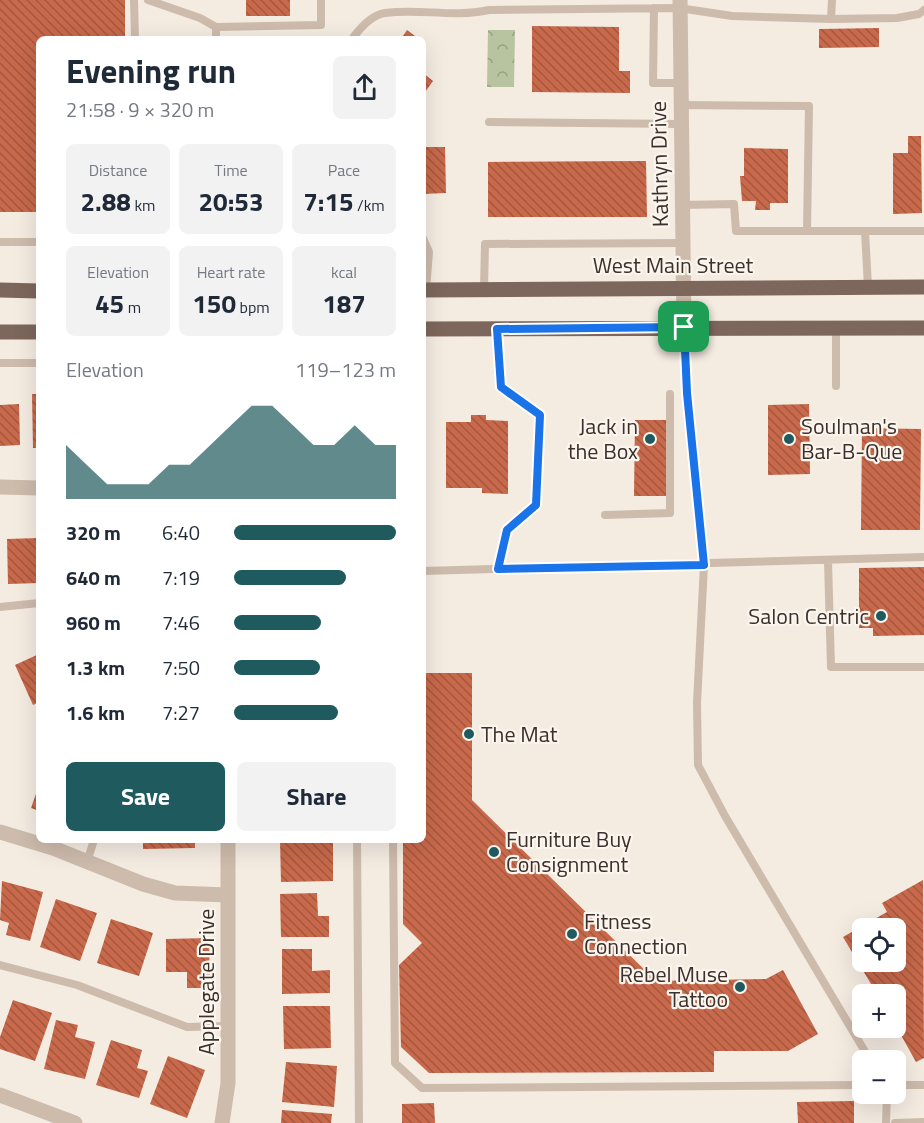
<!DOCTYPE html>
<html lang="en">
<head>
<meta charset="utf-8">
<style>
	body { margin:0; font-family:"Titillium Web",sans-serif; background:#f2f2f3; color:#1f2937; height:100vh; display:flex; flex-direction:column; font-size:22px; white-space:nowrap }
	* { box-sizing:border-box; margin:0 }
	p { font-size:20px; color:#747a83 }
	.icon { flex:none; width:33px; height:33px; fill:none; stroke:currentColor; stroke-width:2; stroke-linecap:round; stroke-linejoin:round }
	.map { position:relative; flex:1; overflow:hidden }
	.side { position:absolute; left:36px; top:36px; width:390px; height:807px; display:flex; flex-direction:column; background:#fff; border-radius:9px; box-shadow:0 6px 24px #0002 }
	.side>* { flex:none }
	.buttons { position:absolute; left:852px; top:918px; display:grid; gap:12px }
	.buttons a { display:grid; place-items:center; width:54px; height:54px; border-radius:9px; background:#fff; box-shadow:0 6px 24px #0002; font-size:30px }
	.pin { position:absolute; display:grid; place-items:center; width:51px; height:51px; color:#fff; margin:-26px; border-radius:12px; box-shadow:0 3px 9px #0006 }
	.round { display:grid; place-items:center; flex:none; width:63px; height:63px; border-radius:9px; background:#f2f2f3 }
	.summary { display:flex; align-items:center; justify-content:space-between; height:102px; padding:0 30px }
	h1 { font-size:33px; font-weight:700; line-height:45px }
	.stats { display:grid; grid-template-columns:repeat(3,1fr); gap:9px; height:102px; padding:6px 30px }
	.stats div { display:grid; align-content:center; border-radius:9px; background:#f2f2f3; text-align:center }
	.stats b { font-size:26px; font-weight:700 }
	.stats small { font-size:16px; font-weight:400 }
	.stats p { font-size:16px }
	.chart { height:168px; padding:12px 30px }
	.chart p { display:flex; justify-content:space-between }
	.chart svg { width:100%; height:108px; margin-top:6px; fill:#1f5a5e; opacity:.7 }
	.cta { display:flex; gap:12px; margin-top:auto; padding:12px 30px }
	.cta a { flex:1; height:69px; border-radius:9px; background:#1f5a5e; color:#fff; font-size:24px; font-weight:700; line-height:69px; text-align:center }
	.cta a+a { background:#f2f2f3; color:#1f2937 }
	ul { padding:0 30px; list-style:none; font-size:20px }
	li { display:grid; grid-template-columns:96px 72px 1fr; align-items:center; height:45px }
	li i { height:15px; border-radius:8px; background:#1f5a5e }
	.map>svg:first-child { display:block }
	.park { fill:url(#park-crowns) }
	.building { fill:url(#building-back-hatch); fill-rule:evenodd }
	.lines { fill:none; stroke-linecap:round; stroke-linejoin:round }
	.service { stroke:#cdbbac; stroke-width:8 }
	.minor { stroke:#cdbbac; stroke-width:15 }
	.primary { stroke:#7d675c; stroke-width:15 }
	.route-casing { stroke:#fff; stroke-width:12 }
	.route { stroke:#1a73e8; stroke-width:8 }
	.poi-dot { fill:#1f5a5e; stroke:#fbf5ee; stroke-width:2 }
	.labels { text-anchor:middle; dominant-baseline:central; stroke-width:4.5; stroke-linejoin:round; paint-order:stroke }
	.street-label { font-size:22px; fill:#3b302b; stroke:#fbf5ee }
	.poi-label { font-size:22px; fill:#3b302b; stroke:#fbf5ee; text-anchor:start }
</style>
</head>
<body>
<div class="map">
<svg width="924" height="1123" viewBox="0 0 924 1123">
	<defs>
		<pattern id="park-crowns" width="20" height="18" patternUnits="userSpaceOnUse" patternTransform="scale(1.5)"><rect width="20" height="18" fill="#b8c4a0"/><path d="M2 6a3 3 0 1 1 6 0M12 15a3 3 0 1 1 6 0" fill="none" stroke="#97a083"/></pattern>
		<pattern id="building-back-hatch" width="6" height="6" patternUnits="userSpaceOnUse" patternTransform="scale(1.5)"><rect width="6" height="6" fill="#c8694b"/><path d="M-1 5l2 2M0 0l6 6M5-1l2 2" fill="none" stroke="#a4573f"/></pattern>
	</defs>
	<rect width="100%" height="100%" fill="#f4ebe1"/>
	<!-- park -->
	<path class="park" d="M 488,30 L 515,30 L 514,87 L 487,87 Z"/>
	<!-- building -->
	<path class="building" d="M 0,0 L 125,0 L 125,39 L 39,39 L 39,212 L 0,212 Z
		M 246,0 L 290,0 L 290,16 L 246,16 Z
		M 532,26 L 619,27 L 619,71 L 630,71 L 630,93 L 532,92 Z
		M 879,28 L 879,47 L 819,48 L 819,29 Z
		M 407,30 L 419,39 L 401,39 Z
		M 423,73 L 433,81 L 423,95 Z
		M 908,136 L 921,136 L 922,213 L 893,214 L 893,153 L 908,153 Z
		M 423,147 L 445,147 L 446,193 L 423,194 Z
		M 744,148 L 788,149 L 788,203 L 770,203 L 770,210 L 755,210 L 756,201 L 742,201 L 740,176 L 744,176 Z
		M 646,161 L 647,217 L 488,217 L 488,162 Z
		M 32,394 L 39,394 L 39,448 L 33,448 Z
		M 19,404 L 20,445 L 0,446 L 0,405 Z
		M 809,404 L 810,474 L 768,475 L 768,405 Z
		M 471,415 L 486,415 L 486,420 L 508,421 L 508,494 L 482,493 L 482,488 L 446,488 L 446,422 L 471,422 Z
		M 635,420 L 666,420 L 666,496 L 634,496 Z
		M 862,428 L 921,429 L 920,530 L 861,530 Z
		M 39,538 L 39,583 L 8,584 L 7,539 Z
		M 924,567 L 924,635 L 873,636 L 873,628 L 859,628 L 859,568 Z
		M 39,654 L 39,702 L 33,705 L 15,665 Z
		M 423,673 L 472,673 L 472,800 L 656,981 L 766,979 L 783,970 L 818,1034 L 788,1051 L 714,1051 L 714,1072 L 429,1073 L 401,1047 L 399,965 L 422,943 L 403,924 L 403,840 L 423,840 Z
		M 39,785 L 39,811 L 31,808 Z
		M 143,840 L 195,840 L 195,848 L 143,849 Z
		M 280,840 L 333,840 L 333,881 L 281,882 Z
		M 923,880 L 924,1058 L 916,1062 L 896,1026 L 896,994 L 877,994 L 843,937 L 887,912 L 882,903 ZM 862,928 L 896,928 L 896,962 L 862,962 Z
		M 2,881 L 43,892 L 30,941 L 6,935 L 9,923 L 0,920 Z
		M 317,893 L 318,916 L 329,916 L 329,937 L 281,937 L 280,894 Z
		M 56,899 L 97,913 L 80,961 L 40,947 Z
		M 111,919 L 153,933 L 139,976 L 97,963 Z
		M 209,938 L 210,988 L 187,988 L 187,972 L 166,972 L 166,939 Z
		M 282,949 L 312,949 L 312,971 L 330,970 L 330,993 L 282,994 Z
		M 13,1000 L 52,1013 L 35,1061 L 0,1049 L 0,1037 Z
		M 283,1006 L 330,1006 L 331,1048 L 284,1049 Z
		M 56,1020 L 78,1025 L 75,1037 L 95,1042 L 85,1079 L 44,1069 Z
		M 111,1040 L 142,1050 L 137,1068 L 148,1071 L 139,1098 L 96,1085 Z
		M 168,1056 L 205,1070 L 187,1118 L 150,1104 Z
		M 286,1062 L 337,1066 L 334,1107 L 282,1102 Z
		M 854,1101 L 854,1123 L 798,1123 L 797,1102 Z
		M 434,1103 L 435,1123 L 402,1123 L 402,1104 Z
		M 282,1110 L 332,1114 L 331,1123 L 281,1123 Z"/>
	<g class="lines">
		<!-- service -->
		<path class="service" d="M 134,0 L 135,39
			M 148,0 L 200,18 L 216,27
			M 654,8 L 653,83 L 681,83
			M 831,19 L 832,0
			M 216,39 L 216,27 L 321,25 L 321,0
			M 352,39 C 360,28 371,15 385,13 C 420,8 452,18 489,10 L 679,8 L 732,16 L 831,19 L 897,18 L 919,14 L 924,10
			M 681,105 L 809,106 L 807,231
			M 489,122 L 681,124
			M 682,205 L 734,204 L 736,231 L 924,231
			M 865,231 L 868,287
			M 423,238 L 429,252 L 426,290
			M 0,242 L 39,242
			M 484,289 L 485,244 L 683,243
			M 684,327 L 687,393 L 704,565 L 697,703 L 698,765 L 725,816 L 870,1060
			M 497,329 L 502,387 L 540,415 L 536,505 L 507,530 L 498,569
			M 0,363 L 39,363
			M 836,386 L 836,328
			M 605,515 L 670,513 L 670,394
			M 828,561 L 831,667 L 924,667
			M 423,571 L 924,557
			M 0,607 L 39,603
			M 357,840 L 359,1123
			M 393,840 L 395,1063 L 422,1088 L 862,1085
			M 87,862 L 94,840
			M 0,965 L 77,985 L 187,1027 L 228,1026
			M 896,1085 L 924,1085
			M 886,1123 L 887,1094
			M 895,1123 L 924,1122"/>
		<!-- minor -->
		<path class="minor" d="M 680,0 L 684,327
			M 0,487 L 39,488
			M 0,832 L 53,848 L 143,884 L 175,893 L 228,895
			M 0,1095 L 75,1123
			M 222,1123 L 228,1083 L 228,840"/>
		<!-- primary -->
		<path class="primary" d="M 0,290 L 39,291
			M 423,290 L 924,287
			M 423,329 L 924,328
			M 0,332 L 39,332"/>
	</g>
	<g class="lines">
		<defs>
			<path id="route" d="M 684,327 L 687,393 L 704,565 L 498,569 L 507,530 L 536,505 L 540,415 L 501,387 L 497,329 Z"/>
		</defs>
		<!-- route casing -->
		<use href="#route" class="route-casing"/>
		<!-- route -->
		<use href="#route" class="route"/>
	</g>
	<!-- markers -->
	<g class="poi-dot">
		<circle cx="650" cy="439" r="6"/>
		<circle cx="789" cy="439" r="6"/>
		<circle cx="881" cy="616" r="6"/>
		<circle cx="469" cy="734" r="6"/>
		<circle cx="494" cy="852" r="6"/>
		<circle cx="572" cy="934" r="6"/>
		<circle cx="740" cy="987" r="6"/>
	</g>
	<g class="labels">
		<!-- street labels -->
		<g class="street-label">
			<text transform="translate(659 164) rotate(-91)">Kathryn Drive</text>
			<text x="673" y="265">West Main Street</text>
			<text transform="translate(206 982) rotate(-90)">Applegate Drive</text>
		</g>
		<!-- poi labels -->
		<g class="poi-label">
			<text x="638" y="426" text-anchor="end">Jack in<tspan x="638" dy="25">the Box</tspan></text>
			<text x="801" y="426">Soulman's<tspan x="801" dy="25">Bar-B-Que</tspan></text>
			<text x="869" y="616" text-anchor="end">Salon Centric</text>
			<text x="481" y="734">The Mat</text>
			<text x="506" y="839">Furniture Buy<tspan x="506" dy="25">Consignment</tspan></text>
			<text x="584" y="921">Fitness<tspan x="584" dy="25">Connection</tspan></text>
			<text x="728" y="974" text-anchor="end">Rebel Muse<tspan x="728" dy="25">Tattoo</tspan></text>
		</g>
	</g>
</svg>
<div class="buttons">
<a><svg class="icon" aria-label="locate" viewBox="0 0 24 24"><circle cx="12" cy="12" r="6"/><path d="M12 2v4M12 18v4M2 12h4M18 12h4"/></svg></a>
<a>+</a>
<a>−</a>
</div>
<div class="pin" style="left:684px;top:327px;background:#1e9e55"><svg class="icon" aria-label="arrive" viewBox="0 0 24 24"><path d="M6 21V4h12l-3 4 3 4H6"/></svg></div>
<section class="side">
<div class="summary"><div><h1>Evening run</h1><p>21:58 · 9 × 320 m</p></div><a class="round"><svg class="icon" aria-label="share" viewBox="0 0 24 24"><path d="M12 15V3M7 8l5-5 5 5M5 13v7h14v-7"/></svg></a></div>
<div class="stats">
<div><p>Distance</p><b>2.88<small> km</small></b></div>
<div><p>Time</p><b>20:53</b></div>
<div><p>Pace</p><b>7:15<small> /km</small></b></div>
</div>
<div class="stats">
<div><p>Elevation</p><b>45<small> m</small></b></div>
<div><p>Heart rate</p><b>150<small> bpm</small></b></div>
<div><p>kcal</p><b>187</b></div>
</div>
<div class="chart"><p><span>Elevation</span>119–123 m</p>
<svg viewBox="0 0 160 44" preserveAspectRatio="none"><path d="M0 44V22L10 30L20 38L30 38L40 38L50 30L60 30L70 22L80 14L90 6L100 6L110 14L120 22L130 22L140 14L150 22L160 22V44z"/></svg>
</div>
<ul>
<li><b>320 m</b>6:40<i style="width:100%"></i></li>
<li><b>640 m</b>7:19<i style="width:69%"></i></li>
<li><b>960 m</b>7:46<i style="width:54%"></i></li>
<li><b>1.3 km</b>7:50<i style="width:53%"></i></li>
<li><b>1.6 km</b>7:27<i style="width:64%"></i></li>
</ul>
<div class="cta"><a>Save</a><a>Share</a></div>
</section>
</div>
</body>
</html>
